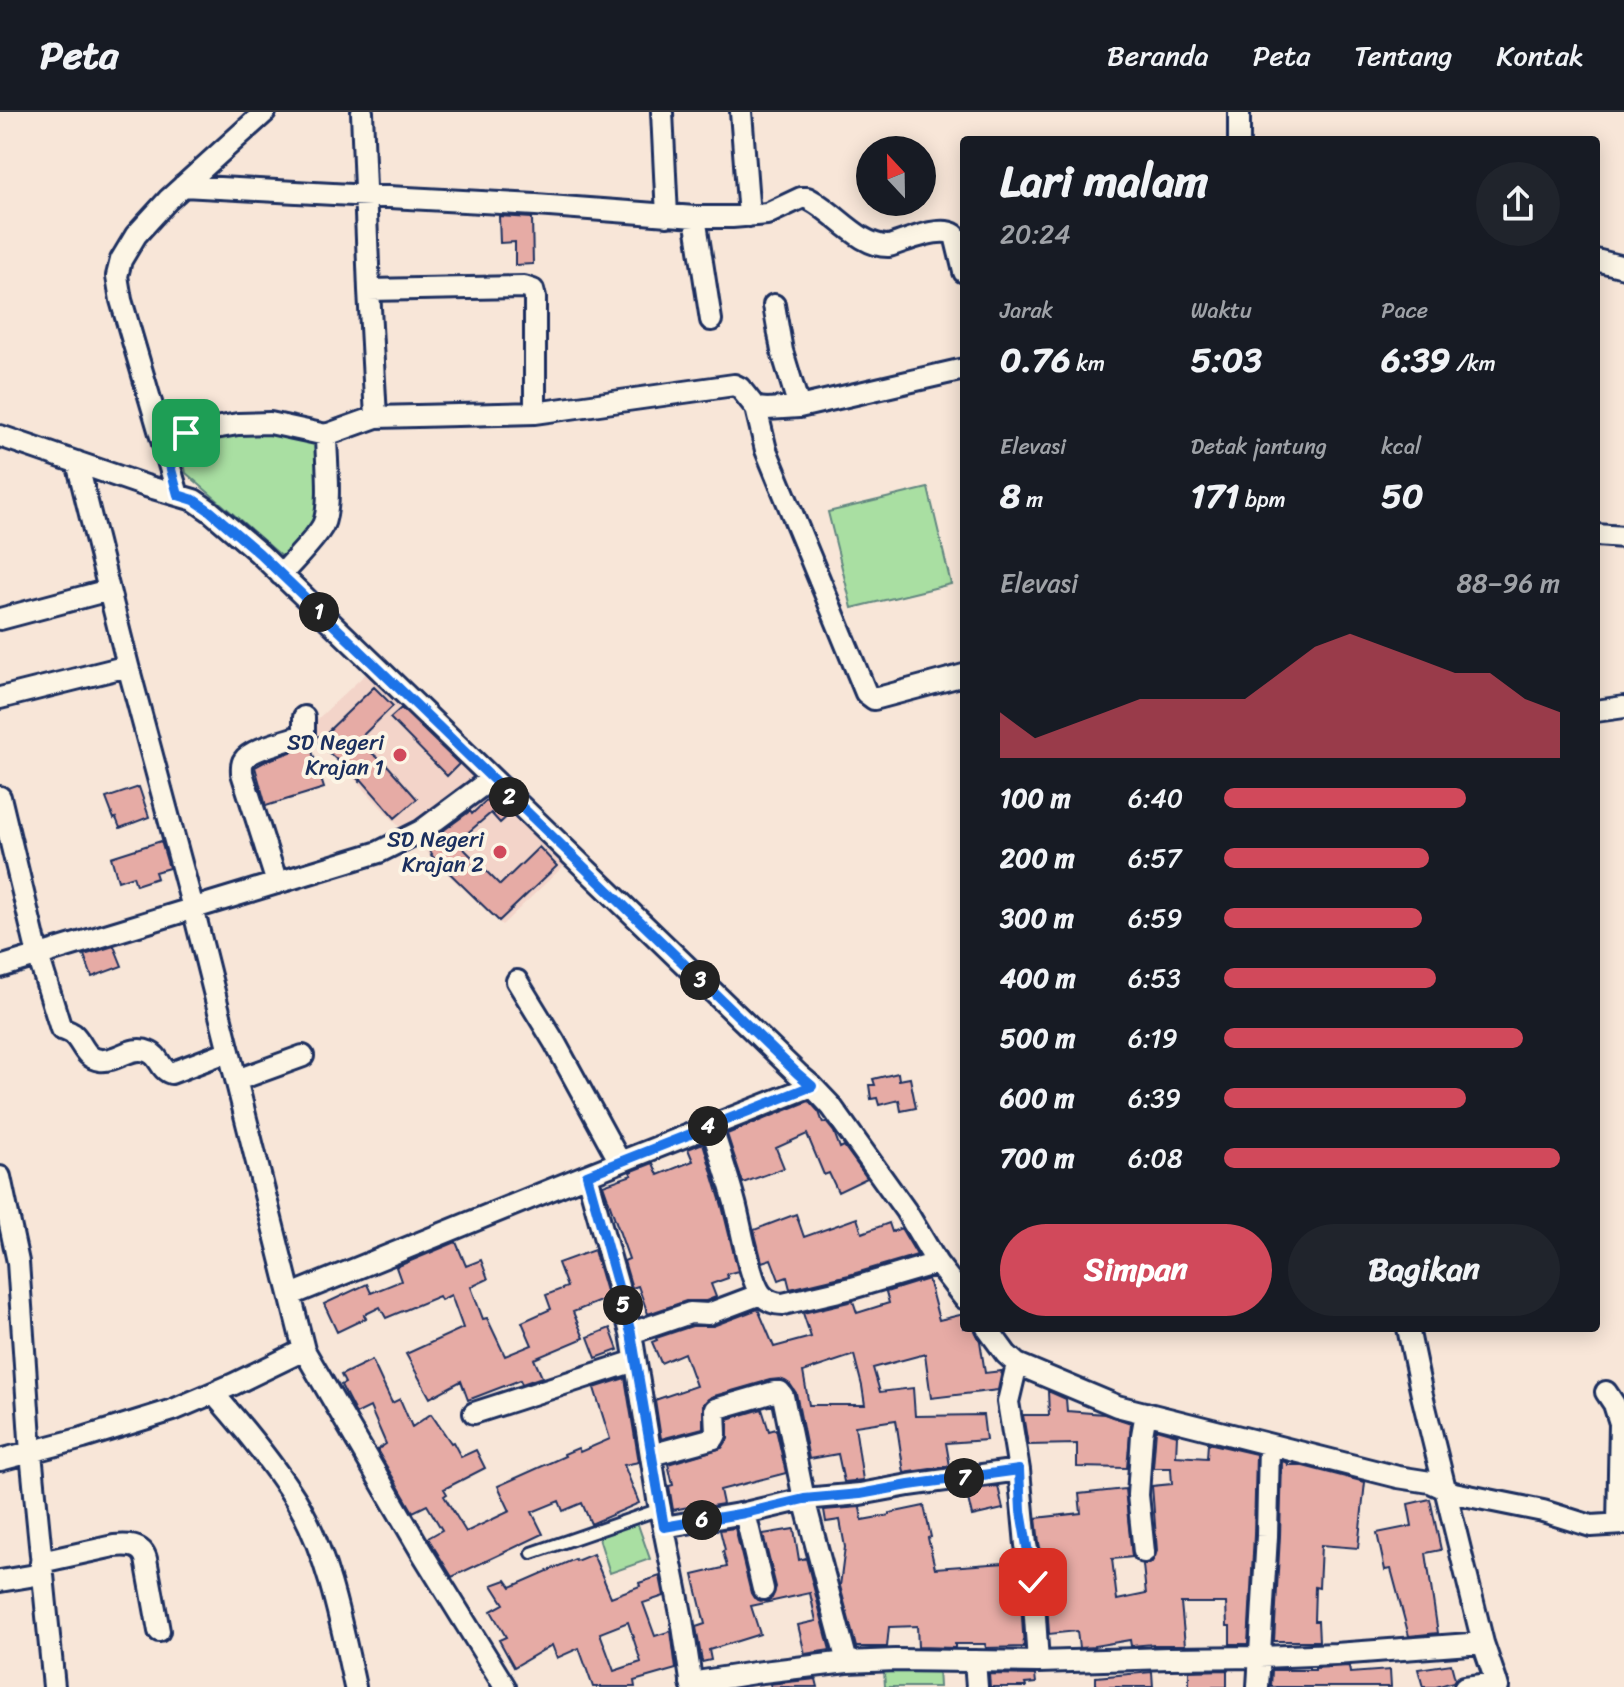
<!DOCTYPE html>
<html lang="id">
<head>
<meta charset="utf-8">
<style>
	body { margin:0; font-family:Sriracha,sans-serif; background:#20242c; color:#f1f3f6; height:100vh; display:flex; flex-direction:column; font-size:30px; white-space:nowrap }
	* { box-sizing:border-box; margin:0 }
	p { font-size:26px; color:#9ea1a6 }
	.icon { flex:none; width:44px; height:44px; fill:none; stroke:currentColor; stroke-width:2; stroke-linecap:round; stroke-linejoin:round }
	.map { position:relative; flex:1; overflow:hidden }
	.details { position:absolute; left:960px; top:24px; width:640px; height:1196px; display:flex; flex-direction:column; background:#171b24; border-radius:8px; box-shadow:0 4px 20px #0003 }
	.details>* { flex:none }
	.needle { width:52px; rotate:338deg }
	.fabs { position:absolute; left:856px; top:24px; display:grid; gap:16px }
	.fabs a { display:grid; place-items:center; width:80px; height:80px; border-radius:50%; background:#171b24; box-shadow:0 4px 20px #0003; font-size:40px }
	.pin { position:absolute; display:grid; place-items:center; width:68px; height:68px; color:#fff; margin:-34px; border-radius:16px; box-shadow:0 4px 12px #0006 }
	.km { position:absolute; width:40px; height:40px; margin:-20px; border-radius:50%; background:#222; color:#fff; font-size:22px; line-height:40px; text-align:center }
	.round { display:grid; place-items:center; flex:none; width:84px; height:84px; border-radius:42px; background:#20242c }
	.summary { display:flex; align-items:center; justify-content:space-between; height:136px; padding:0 40px }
	h1 { font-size:44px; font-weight:700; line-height:60px }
	.figures { display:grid; grid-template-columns:repeat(3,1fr); gap:12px; height:136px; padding:8px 40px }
	.figures div { display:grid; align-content:center }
	.figures b { font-size:34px; font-weight:700 }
	.figures small { font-size:22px; font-weight:400 }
	.figures p { font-size:22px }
	.chart { height:224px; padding:16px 40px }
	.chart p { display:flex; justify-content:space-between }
	.chart svg { width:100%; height:144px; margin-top:8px; fill:#d1495b; opacity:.7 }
	.action { display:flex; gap:16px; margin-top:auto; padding:16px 40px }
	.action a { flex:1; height:92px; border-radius:48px; background:#d1495b; color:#fff; font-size:32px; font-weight:700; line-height:92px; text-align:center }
	.action a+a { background:#20242c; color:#f1f3f6 }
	ul { padding:0 40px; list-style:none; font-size:26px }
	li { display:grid; grid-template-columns:128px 96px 1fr; align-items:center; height:60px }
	li i { height:20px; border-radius:10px; background:#d1495b }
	header { display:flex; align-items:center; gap:48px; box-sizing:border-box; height:112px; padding:0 40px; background:#171b24; border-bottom:2px solid #363941 }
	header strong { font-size:38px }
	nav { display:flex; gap:44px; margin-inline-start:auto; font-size:28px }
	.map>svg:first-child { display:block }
	.built { fill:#f3d4c9; fill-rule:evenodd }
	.green { fill:#a9dfa2; stroke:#628780; stroke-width:2 }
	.building { fill:#e6aba5; stroke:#1b2f5e; stroke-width:2; fill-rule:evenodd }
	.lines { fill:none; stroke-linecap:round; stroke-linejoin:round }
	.service-casing { stroke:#1b2f5e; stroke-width:16 }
	.minor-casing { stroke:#1b2f5e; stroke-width:26 }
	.service { stroke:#fcf5e5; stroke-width:10 }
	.minor { stroke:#fcf5e5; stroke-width:20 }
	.route-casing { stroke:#fff; stroke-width:16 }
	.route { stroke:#1a73e8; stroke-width:10 }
	.poi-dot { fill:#d1495b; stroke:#fcf5e5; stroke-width:3 }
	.labels { text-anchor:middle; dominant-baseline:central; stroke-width:8; stroke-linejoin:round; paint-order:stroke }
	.poi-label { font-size:22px; fill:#1b2f5e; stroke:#fcf5e5; text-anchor:end }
</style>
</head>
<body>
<header>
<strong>Peta</strong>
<nav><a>Beranda</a><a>Peta</a><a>Tentang</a><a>Kontak</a></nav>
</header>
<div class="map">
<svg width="1624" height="1575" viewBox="0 0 1624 1575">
	<rect width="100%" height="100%" fill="#f8e6d8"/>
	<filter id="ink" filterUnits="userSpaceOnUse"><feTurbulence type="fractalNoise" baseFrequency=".0125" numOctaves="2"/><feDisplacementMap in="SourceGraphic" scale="16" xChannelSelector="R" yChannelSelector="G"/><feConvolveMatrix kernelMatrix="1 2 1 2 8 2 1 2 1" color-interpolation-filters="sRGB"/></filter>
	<g filter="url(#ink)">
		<!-- built -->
		<path class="built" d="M 374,554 L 478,664 L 411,727 L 307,617 ZM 374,575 L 393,595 L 348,638 L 329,619 ZM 406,591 L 421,608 L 406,622 L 390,606 ZM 430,615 L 462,649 L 447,663 L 415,629 Z
			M 494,667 L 572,746 L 502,813 L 437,752 L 418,729 ZM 499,677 L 517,695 L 500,710 L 483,692 ZM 466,694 L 480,711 L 461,727 L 447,711 ZM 539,735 L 557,754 L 499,809 L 481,790 ZM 431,743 L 493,766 L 473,785 Z"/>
		<!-- green -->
		<path class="green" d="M 266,310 L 314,319 L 333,371 L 334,414 L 324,426 L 292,453 L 186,361 L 180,332 Z
			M 928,376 L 951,472 L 852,496 L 828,400 Z
			M 636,1407 L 650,1447 L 610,1461 L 597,1420 Z
			M 938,1555 L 939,1575 L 885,1575 L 884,1558 Z"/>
		<!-- building -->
		<path class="building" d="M 499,104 L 532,106 L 533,152 L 515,153 L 515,130 L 500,131 Z
			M 374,575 L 393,594 L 357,629 L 388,654 L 417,687 L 395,706 L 361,667 L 360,669 L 315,628 L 316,625 L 325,622 Z
			M 401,596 L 459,652 L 447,664 L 390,606 Z
			M 310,633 L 324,676 L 266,694 L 255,655 L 266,649 Z
			M 139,675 L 149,705 L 120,716 L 116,706 L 114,707 L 106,686 Z
			M 491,684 L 510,702 L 500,711 L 491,701 L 457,730 L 500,773 L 539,735 L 557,754 L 499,809 L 431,743 L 432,742 L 425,732 L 470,699 L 472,702 Z
			M 161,729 L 169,756 L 155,760 L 157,766 L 136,773 L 133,764 L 118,769 L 111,745 Z
			M 114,834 L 122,854 L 92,865 L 84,843 Z
			M 898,961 L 899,968 L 910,966 L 916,996 L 901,999 L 899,988 L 879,993 L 877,986 L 871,987 L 869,973 L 875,973 L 873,967 Z
			M 809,989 L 819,1000 L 823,1011 L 826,1010 L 834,1020 L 840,1036 L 844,1034 L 867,1066 L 838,1080 L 829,1061 L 824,1063 L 807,1022 L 776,1036 L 784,1056 L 743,1071 L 727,1022 Z
			M 703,1031 L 722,1094 L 738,1159 L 727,1162 L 728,1166 L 711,1172 L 716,1185 L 706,1189 L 686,1189 L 648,1202 L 638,1174 L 632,1176 L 624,1149 L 629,1147 L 603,1073 L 632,1063 L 630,1060 L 653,1051 L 658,1063 L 693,1049 L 688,1037 Z
			M 796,1102 L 804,1125 L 857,1106 L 862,1121 L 889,1111 L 892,1120 L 901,1116 L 917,1143 L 849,1163 L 790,1177 L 787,1165 L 779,1168 L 771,1147 L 762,1150 L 754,1118 Z
			M 456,1130 L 466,1154 L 481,1148 L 488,1167 L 471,1175 L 483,1207 L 487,1206 L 505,1244 L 532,1233 L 522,1210 L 551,1197 L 546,1183 L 567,1175 L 558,1151 L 594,1138 L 608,1186 L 573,1200 L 584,1226 L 534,1247 L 542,1265 L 522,1272 L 520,1268 L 468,1288 L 461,1269 L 430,1286 L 406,1242 L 463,1216 L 451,1183 L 441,1188 L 439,1184 L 386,1206 L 380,1195 L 364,1203 L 366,1206 L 337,1220 L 324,1192 L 367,1172 L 371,1181 L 401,1169 L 396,1155 Z
			M 928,1167 L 939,1208 L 964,1202 L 964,1216 L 974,1216 L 980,1229 L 985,1261 L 1002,1259 L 998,1278 L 931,1286 L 925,1242 L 873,1256 L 880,1280 L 913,1276 L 915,1304 L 983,1303 L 986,1328 L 946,1331 L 950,1354 L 904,1361 L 896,1308 L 855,1314 L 863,1368 L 844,1370 L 838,1342 L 809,1347 L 796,1281 L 790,1272 L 780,1267 L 770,1268 L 711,1285 L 703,1293 L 703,1316 L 661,1327 L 655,1288 L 696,1274 L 684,1241 L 661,1251 L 652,1230 L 657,1228 L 656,1226 L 692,1214 L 713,1214 L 758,1197 L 774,1235 L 811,1225 L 803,1201 L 853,1189 L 857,1201 L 889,1191 L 886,1180 ZM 854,1243 L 862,1274 L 865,1293 L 809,1293 L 803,1260 Z
			M 610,1216 L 618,1238 L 596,1246 L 588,1225 Z
			M 372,1248 L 392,1291 L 400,1287 L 412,1315 L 431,1302 L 451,1331 L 453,1330 L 461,1345 L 476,1338 L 485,1356 L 444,1377 L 447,1382 L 444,1384 L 466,1420 L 510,1399 L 498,1374 L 565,1344 L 564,1342 L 578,1336 L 580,1340 L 610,1327 L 594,1276 L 625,1266 L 639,1350 L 624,1353 L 639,1391 L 591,1412 L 582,1391 L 563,1399 L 559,1389 L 532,1400 L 543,1422 L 452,1465 L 428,1426 L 442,1418 L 427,1393 L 413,1400 L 377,1338 L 386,1332 L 370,1295 L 356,1302 L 341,1273 L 345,1271 L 341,1263 Z
			M 1048,1279 L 1066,1287 L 1067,1299 L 1104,1302 L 1131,1311 L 1127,1356 L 1077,1355 L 1077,1332 L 1028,1333 L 1023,1303 L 1049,1303 Z
			M 762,1297 L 769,1319 L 776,1317 L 786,1361 L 720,1378 L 723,1392 L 705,1395 L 704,1392 L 673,1398 L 669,1374 L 673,1373 L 668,1352 L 722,1336 L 728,1327 L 728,1307 Z
			M 1156,1317 L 1177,1323 L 1176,1344 L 1207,1346 L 1208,1331 L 1256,1342 L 1254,1423 L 1248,1532 L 1230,1532 L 1230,1514 L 1227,1514 L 1226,1491 L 1181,1491 L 1185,1533 L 1153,1533 L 1153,1532 L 1131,1534 L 1130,1528 L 1094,1534 L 1094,1535 L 1079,1536 L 1077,1519 L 1049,1522 L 1045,1459 L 1039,1431 L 1036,1406 L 1081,1401 L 1079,1382 L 1125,1377 L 1132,1445 L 1112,1447 L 1117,1488 L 1146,1482 L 1143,1453 L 1152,1450 L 1157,1439 L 1152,1374 L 1172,1372 L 1171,1356 L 1153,1356 Z
			M 1282,1349 L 1288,1351 L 1288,1353 L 1299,1353 L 1365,1370 L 1358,1436 L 1321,1433 L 1319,1476 L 1315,1475 L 1314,1509 L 1318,1509 L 1319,1529 L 1274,1529 L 1280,1424 Z
			M 998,1374 L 1003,1397 L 972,1404 L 966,1378 Z
			M 1430,1387 L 1441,1438 L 1426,1441 L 1438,1521 L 1409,1524 L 1391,1457 L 1385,1458 L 1377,1421 L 1412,1414 L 1408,1392 Z
			M 924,1394 L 931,1425 L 928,1426 L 935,1456 L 1004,1451 L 1004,1447 L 1016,1446 L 1019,1462 L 1024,1535 L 986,1536 L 985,1532 L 955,1532 L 955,1536 L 918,1535 L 917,1514 L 889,1515 L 887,1535 L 856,1535 L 840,1474 L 845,1435 L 840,1408 L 826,1410 L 824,1398 L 860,1395 L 862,1408 L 890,1403 L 890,1401 Z
			M 735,1416 L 751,1481 L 754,1486 L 765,1490 L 772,1486 L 776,1475 L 763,1422 L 794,1417 L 799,1448 L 806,1446 L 830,1538 L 805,1542 L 798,1513 L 816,1509 L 810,1481 L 751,1494 L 760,1522 L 709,1538 L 711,1548 L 702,1550 L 696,1515 L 705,1512 L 693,1463 L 727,1455 L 723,1439 L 725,1438 L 720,1418 Z
			M 593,1442 L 611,1485 L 640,1474 L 639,1471 L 660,1464 L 664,1484 L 643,1491 L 655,1524 L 671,1519 L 676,1557 L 634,1569 L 635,1575 L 593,1575 L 579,1536 L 557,1546 L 552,1533 L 514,1555 L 499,1528 L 506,1525 L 491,1499 L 504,1492 L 492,1473 L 506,1468 L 511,1475 L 575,1447 L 576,1449 ZM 628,1510 L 641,1550 L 614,1559 L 600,1521 Z
			M 1451,1552 L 1455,1567 L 1453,1570 L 1436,1575 L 1423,1575 L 1418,1557 Z
			M 1349,1554 L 1350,1561 L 1390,1558 L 1391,1575 L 1271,1575 L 1272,1558 L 1315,1558 L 1315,1556 Z
			M 1227,1558 L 1227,1575 L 1189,1575 L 1189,1559 Z
			M 1152,1560 L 1153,1575 L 1096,1575 L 1096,1565 Z
			M 989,1562 L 1035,1563 L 1036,1571 L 1025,1572 L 1026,1575 L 990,1575 Z
			M 816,1567 L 818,1575 L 771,1575 L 770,1572 Z"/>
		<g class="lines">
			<defs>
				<path id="service" d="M 532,1441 L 660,1397"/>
				<path id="minor" d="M 362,0 L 369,178 L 376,305
					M 662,0 L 667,104
					M 741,0 L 749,104
					M 1239,28 L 1239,0
					M 183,74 L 536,93 L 695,105 L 732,105 L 767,102 L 801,86 L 807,86 C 834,98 859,135 889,134 C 906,129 940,113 955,123 L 964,160
					M 695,105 L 711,208
					M 1596,148 L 1624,155
					M 774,193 L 782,239 L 799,295
					M 756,296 L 766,338 L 866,581 L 874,587 L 878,586 L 964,563
					M 535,301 L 734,273 L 740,276 L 756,296 L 767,297 L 799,295 L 964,257
					M 0,324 L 146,374 L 194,388 L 210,399 L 259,441 L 798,962 L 812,974 L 831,994 L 906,1099 L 937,1151 L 964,1186
					M 163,328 L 186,321 L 238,312 L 270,311 L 326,323 L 376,305 L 535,301 L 535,186 L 533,178 L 524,175 L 369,178
					M 178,383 L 121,188 L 117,164 L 121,148 L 136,123 L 168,88 L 265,0
					M 1596,423 L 1624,425
					M 281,463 C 293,449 315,428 323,413 C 332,394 326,346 326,323
					M 0,507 L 109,478
					M 0,586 L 128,554
					M 1596,599 L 1624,595
					M 0,685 L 38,843 L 61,917 C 63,917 72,921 73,922 C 83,931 84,946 100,948 C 117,950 132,932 149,940 C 160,944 160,958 171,961 L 229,939
					M 277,771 L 242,661 C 242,656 241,652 244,648 C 250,637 287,629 300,624 L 304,621 L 304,605
					M 0,855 L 379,740 L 421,719 L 491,667
					M 517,869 L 555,931 L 620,1050
					M 237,968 L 303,944
					M 711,1013 C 719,1039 728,1065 735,1091 C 741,1113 749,1166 761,1182 C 767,1189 775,1192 783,1192 L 852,1176 L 937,1151
					M 0,1065 L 18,1150 L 31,1341 L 54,1575
					M 291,1183 L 587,1063
					M 987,1216 L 1006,1242 L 1017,1252 L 1117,1294 L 1398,1365 L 1430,1370 L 1454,1381 L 1543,1399 L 1591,1414 L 1624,1412
					M 1408,1216 L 1422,1283 L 1483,1531 L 1498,1575
					M 631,1221 L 690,1201 L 708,1202 L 761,1182
					M 304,1238 L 421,1439 L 505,1575
					M 1017,1252 L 1008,1290 L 1019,1358 L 1026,1433 L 1032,1460 L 1038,1550
					M 1606,1280 L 1614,1292 L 1620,1311 L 1618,1412
					M 213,1281 C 243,1315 272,1350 296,1388 C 328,1441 342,1515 355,1575
					M 474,1301 L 635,1249
					M 651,1343 L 714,1326 L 716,1322 L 715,1297 L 774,1280 L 780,1280 L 783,1284 L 804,1387 L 860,1382 L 909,1373 L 1019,1358
					M 0,1348 L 83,1326 L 173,1298 L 234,1272 L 304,1238 L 193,796 L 128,554 L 77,350
					M 745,1401 L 763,1477
					M 664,1415 L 745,1401 L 804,1387 L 847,1550
					M 1144,1440 L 1138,1383 L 1142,1323 L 1146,1301
					M 41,1450 L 114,1434 C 127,1433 142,1432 146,1447 L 159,1519
					M 0,1469 L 42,1462
					M 975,1549 L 977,1575
					M 691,1571 L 754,1561 L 847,1550 L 895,1548 L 1038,1550 L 1169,1546 L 1260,1545 L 1336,1542 L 1483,1531
					M 692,1575 L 682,1507 L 658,1387 L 631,1221 L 587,1063 L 812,974
					M 1258,1575 L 1267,1424 L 1269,1333
					M 1465,1575 L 1497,1571"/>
			</defs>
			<!-- service casing -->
			<use href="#service" class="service-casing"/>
			<!-- minor casing -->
			<use href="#minor" class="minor-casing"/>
			<!-- service -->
			<use href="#service" class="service"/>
			<!-- minor -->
			<use href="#minor" class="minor"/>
		</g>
	</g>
	<g class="lines" filter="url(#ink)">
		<defs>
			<path id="route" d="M 186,321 L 163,328 L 178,383 L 194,388 L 210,399 L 259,441 L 798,962 L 812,974 L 587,1063 L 631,1221 L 664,1415 L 745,1401 L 804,1387 L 860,1382 L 909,1373 L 1019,1358 L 1021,1399 L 1033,1470"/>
		</defs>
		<!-- route casing -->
		<use href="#route" class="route-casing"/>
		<!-- route -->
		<use href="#route" class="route"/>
	</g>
	<!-- markers -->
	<g class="poi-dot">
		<circle cx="400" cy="643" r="8"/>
		<circle cx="500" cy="740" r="8"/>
	</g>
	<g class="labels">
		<!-- poi labels -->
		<g class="poi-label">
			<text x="384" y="630">SD Negeri<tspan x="384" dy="25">Krajan 1</tspan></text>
			<text x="484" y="727">SD Negeri<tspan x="484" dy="25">Krajan 2</tspan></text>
		</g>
	</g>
</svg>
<div class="fabs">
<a><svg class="needle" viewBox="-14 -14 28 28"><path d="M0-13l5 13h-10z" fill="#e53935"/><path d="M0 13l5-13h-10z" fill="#9ea1a6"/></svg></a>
</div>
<div class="pin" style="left:186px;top:321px;background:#1e9e55"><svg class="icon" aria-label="arrive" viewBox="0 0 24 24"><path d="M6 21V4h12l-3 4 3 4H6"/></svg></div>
<div class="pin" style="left:1033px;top:1470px;background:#d93025"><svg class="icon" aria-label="check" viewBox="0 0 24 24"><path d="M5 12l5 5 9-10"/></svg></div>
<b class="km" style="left:319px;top:500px">1</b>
<b class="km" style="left:509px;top:685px">2</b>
<b class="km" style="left:700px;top:868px">3</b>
<b class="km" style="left:708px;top:1014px">4</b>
<b class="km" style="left:623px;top:1193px">5</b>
<b class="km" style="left:702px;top:1408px">6</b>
<b class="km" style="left:964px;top:1366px">7</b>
<section class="details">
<div class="summary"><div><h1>Lari malam</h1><p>20:24</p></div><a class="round"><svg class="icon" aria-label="share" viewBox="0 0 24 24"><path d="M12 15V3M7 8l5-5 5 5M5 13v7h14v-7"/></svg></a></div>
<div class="figures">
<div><p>Jarak</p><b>0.76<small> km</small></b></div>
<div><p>Waktu</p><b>5:03</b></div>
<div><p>Pace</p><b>6:39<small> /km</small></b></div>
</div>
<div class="figures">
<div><p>Elevasi</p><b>8<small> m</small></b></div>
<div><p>Detak jantung</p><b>171<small> bpm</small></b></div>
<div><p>kcal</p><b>50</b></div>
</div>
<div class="chart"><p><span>Elevasi</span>88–96 m</p>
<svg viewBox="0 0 160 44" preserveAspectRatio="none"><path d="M0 44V30L10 38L20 34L30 30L40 26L50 26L60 26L70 26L80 18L90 10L100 6L110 10L120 14L130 18L140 18L150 26L160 30V44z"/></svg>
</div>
<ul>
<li><b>100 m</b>6:40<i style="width:72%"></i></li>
<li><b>200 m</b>6:57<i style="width:61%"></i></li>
<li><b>300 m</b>6:59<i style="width:59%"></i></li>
<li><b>400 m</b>6:53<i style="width:63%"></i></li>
<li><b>500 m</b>6:19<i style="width:89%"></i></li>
<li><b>600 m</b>6:39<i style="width:72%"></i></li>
<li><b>700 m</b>6:08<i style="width:100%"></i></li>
</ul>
<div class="action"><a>Simpan</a><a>Bagikan</a></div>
</section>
</div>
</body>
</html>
